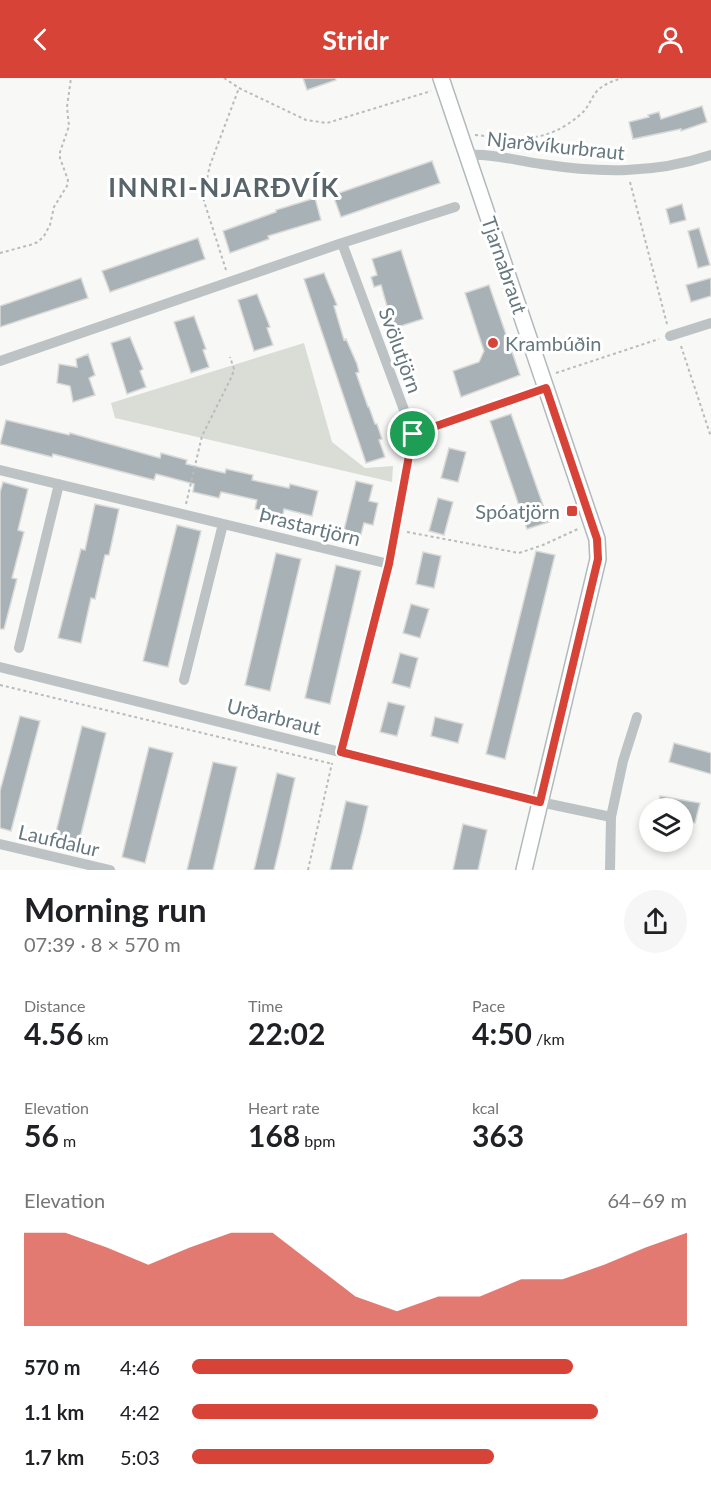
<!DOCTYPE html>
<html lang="en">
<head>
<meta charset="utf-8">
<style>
	body { margin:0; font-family:Lato,sans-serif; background:#f6f6f6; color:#202124; height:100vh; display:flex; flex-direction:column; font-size:22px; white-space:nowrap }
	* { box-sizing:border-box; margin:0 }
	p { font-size:20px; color:#757577 }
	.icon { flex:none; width:33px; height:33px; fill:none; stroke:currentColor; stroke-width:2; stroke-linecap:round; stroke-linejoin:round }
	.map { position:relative; height:792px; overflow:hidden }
	.details { display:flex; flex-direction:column; background:#fff; flex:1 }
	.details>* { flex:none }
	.buttons { position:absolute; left:639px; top:720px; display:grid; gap:12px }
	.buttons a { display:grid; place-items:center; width:54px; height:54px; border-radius:50%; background:#fff; box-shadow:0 3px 9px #0003; font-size:30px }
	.pin { position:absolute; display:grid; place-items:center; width:51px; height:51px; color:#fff; margin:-26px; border:3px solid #fff; border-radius:50%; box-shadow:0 2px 6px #0007 }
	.round { display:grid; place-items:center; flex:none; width:63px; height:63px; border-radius:32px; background:#f6f6f6 }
	.overview { display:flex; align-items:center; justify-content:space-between; height:102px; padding:0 24px }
	h1 { font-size:33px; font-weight:700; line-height:45px }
	.metrics { display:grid; grid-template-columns:repeat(3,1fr); gap:9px; height:102px; padding:6px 24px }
	.metrics div { display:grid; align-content:center }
	.metrics b { font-size:30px; font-weight:700 }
	.metrics small { font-size:16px; font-weight:400 }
	.metrics p { font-size:16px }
	.chart { height:168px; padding:12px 24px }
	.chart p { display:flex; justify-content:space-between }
	.chart svg { width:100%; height:108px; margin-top:6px; fill:#d74337; opacity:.7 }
	ul { padding:0 24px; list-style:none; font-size:20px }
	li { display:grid; grid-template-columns:96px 72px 1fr; align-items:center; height:45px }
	li i { height:15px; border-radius:8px; background:#d74337 }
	header { display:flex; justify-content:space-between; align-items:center; height:78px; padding:0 24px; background:#d74337; color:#fff; font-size:27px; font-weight:700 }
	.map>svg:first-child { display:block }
	.green { fill:#d9ddd5 }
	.building { fill:#a8b1b5; stroke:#dadad8; stroke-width:1.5 }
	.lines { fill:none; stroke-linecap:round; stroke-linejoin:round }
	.secondary-casing { stroke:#b2b9bc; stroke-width:18 }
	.path { stroke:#b8bcbe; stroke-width:2; stroke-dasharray:3 3; stroke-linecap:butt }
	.street { stroke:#bdc3c5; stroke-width:10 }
	.secondary { stroke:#fff; stroke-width:15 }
	.route-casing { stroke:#fff; stroke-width:12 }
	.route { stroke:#d74337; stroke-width:8 }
	.poi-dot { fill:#d74337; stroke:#fff; stroke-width:2 }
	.labels { text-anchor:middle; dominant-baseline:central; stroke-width:6; stroke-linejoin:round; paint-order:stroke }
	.street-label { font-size:20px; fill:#66787f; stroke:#fff }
	.poi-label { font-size:20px; fill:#66787f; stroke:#fff; text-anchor:start }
	.district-label { font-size:26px; font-weight:bold; letter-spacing:1.5px; fill:#57656a; stroke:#fff }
</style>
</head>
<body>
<header><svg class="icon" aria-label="back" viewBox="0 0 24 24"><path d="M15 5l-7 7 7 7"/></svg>Stridr<svg class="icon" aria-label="person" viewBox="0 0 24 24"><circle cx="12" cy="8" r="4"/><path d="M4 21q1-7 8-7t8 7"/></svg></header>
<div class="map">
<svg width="711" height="792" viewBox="0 0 711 792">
	<rect width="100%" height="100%" fill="#f8f8f6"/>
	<!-- green -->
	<path class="green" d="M 304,265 L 332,364 L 365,390 L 393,388 L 392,404 L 115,340 L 111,325 Z"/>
	<!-- building -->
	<path class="building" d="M 303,0 L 335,0 L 336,2 L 307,12 Z
		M 702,28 L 707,44 L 681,53 L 681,51 L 633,61 L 629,44 L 649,39 L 648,37 L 659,34 L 661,41 Z
		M 432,83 L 440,105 L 341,139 L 333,117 Z
		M 315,120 L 321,142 L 268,158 L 269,161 L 230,175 L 223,153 L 276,134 L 276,132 Z
		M 682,126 L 686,142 L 670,146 L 666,131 Z
		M 699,150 L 710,187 L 698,190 L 688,153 Z
		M 198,160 L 205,181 L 110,214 L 102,193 Z
		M 401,172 L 423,241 L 388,252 L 384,241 L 390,239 L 381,207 L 374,209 L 371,199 L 377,197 L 372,181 Z
		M 324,195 L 337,227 L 334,228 L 344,262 L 346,261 L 357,286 L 359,294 L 356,295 L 368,329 L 369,329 L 375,346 L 377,346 L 382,361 L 379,362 L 385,379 L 366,385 L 304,201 Z
		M 81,200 L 88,220 L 0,249 L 0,228 Z
		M 711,200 L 711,218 L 691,224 L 686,207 Z
		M 489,207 L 520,297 L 461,319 L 453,293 L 479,284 L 484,273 L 465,215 Z
		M 257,216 L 270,249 L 267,250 L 273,267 L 254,273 L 238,222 Z
		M 194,238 L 206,271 L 203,272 L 209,289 L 191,295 L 174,244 Z
		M 130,259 L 143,291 L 140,293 L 146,309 L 127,316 L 111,265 Z
		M 88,276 L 95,297 L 89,300 L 95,317 L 73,324 L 70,308 L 57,305 L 59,286 L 77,289 L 76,281 Z
		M 511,336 L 549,444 L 527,451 L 490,343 Z
		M 6,342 L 69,357 L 70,355 L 160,380 L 161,375 L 187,382 L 186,386 L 225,395 L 226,391 L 253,397 L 252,402 L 289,410 L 290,406 L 318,413 L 312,438 L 284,431 L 283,437 L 255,431 L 257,422 L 221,414 L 219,420 L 193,414 L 194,406 L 156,396 L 154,402 L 53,376 L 52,379 L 0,366 Z
		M 449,370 L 466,374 L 458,404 L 441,400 Z
		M 356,403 L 373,407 L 369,423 L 378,425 L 373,447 L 364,445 L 360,460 L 343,456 Z
		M 3,404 L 28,411 L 18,452 L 24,454 L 12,500 L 17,501 L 4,551 L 0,551 L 0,414 Z
		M 438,420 L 453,424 L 444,457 L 429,453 Z
		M 95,426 L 119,431 L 109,477 L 105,477 L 95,521 L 91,520 L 81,565 L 58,560 L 81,471 L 85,472 Z
		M 177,447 L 201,453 L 168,589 L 143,583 Z
		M 536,473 L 555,477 L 505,681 L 486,676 Z
		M 423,474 L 441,478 L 434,510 L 416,506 Z
		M 276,475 L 301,481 L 270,613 L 245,607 Z
		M 336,487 L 361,493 L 330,626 L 305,620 Z
		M 411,526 L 429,531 L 420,560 L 403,555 Z
		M 400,575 L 418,580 L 410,610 L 392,605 Z
		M 388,624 L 405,628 L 397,658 L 380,654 Z
		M 20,638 L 40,643 L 11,753 L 0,750 L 0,713 Z
		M 435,639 L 463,646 L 458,665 L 431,658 Z
		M 82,648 L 106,655 L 78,768 L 54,762 Z
		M 674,665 L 711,675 L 711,696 L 669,684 Z
		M 149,669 L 173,675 L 145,785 L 122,779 Z
		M 213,684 L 237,689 L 218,771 L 213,792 L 187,792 Z
		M 277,695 L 295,700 L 281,763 L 274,792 L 254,792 Z
		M 660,718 L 700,725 L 695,745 L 682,743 L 682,730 L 658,730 Z
		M 346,723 L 368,728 L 362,754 L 352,792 L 330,792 Z
		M 463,746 L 487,752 L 478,792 L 453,792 Z"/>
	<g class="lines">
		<defs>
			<path id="secondary" d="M 441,0 L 597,461 L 598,481 L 524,792"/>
		</defs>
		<!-- secondary casing -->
		<use href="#secondary" class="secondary-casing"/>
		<!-- path -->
		<path class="path" d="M 224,0 L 239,10 L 306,42 L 327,45 L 431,13
			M 475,57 C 518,61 545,67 581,36 C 589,29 591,20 597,13 C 604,6 613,3 622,0
			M 630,104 L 667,246
			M 0,175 L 30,167 L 38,164 L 44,158 L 50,147 L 54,129 L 67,108 L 68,102 L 60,80 L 60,74 L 69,48 L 67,29 L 71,0
			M 226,192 L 203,120 L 210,87 L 239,10
			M 681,268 L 711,359
			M 556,295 L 659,261
			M 186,426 L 202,358 L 232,298 L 234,291 L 230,279
			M 407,454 L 519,475 L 543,467 L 580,450
			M 0,607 L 333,686
			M 308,792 L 332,685"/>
		<!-- street -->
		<path class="street" d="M 468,77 C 491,75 518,83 541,86 C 600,95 654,96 711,77
			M 670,258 L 711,245
			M 0,283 L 342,165
			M 413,356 L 546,310
			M 0,392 L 389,486
			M 19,570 L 59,406
			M 0,589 L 540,724 L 611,739 L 610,792
			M 184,602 L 223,446
			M 341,674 L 389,486 L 413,356 L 342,165 L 455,129
			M 611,739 L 623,683 L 637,639
			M 0,766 L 110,792"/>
		<!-- secondary -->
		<use href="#secondary" class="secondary"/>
	</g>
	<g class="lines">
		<defs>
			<path id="route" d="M 546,310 L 597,461 L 598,481 L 540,724 L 341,674 L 389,486 L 413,356 Z"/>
		</defs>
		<!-- route casing -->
		<use href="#route" class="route-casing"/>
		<!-- route -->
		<use href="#route" class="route"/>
	</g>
	<!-- markers -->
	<g class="poi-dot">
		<circle cx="493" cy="265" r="6"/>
		<rect x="566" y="427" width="12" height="12" rx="3"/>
	</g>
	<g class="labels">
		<!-- street labels -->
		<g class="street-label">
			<text transform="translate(556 67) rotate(6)">Njarðvíkurbraut</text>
			<text transform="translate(505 187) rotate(71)">Tjarnabraut</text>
			<text transform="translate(401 272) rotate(70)">Svölutjörn</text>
			<text transform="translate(310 448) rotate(14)">Þrastartjörn</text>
			<text transform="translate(274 638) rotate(14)">Urðarbraut</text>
			<text transform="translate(59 762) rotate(13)">Laufdalur</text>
		</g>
		<!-- poi labels -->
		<g class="poi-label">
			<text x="505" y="265">Krambúðin</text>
			<text x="560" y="433" text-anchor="end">Spóatjörn</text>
		</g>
		<!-- district labels -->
		<g class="district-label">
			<text x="224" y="109">INNRI-NJARÐVÍK</text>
		</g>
	</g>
</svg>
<div class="buttons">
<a><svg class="icon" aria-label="layers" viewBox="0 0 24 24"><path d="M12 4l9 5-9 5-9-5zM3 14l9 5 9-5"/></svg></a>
</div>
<div class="pin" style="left:413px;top:356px;background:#1e9e55"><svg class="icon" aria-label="arrive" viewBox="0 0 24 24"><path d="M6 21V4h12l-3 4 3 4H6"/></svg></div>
</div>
<section class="details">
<div class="overview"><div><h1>Morning run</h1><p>07:39 · 8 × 570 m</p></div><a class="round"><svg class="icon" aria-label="share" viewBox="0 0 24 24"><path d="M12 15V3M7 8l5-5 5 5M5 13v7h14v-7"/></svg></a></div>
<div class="metrics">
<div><p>Distance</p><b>4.56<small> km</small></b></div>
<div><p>Time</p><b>22:02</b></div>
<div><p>Pace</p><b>4:50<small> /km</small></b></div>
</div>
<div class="metrics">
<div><p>Elevation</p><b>56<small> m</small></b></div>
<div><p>Heart rate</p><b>168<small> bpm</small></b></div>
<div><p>kcal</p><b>363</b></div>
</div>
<div class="chart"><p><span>Elevation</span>64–69 m</p>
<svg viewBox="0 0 160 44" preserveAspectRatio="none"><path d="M0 44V6L10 6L20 12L30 19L40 12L50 6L60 6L70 19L80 32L90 38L100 32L110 32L120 25L130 25L140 19L150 12L160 6V44z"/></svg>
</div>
<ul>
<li><b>570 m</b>4:46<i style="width:77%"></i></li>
<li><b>1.1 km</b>4:42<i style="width:82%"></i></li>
<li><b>1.7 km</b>5:03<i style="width:61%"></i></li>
</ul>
</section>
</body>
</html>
